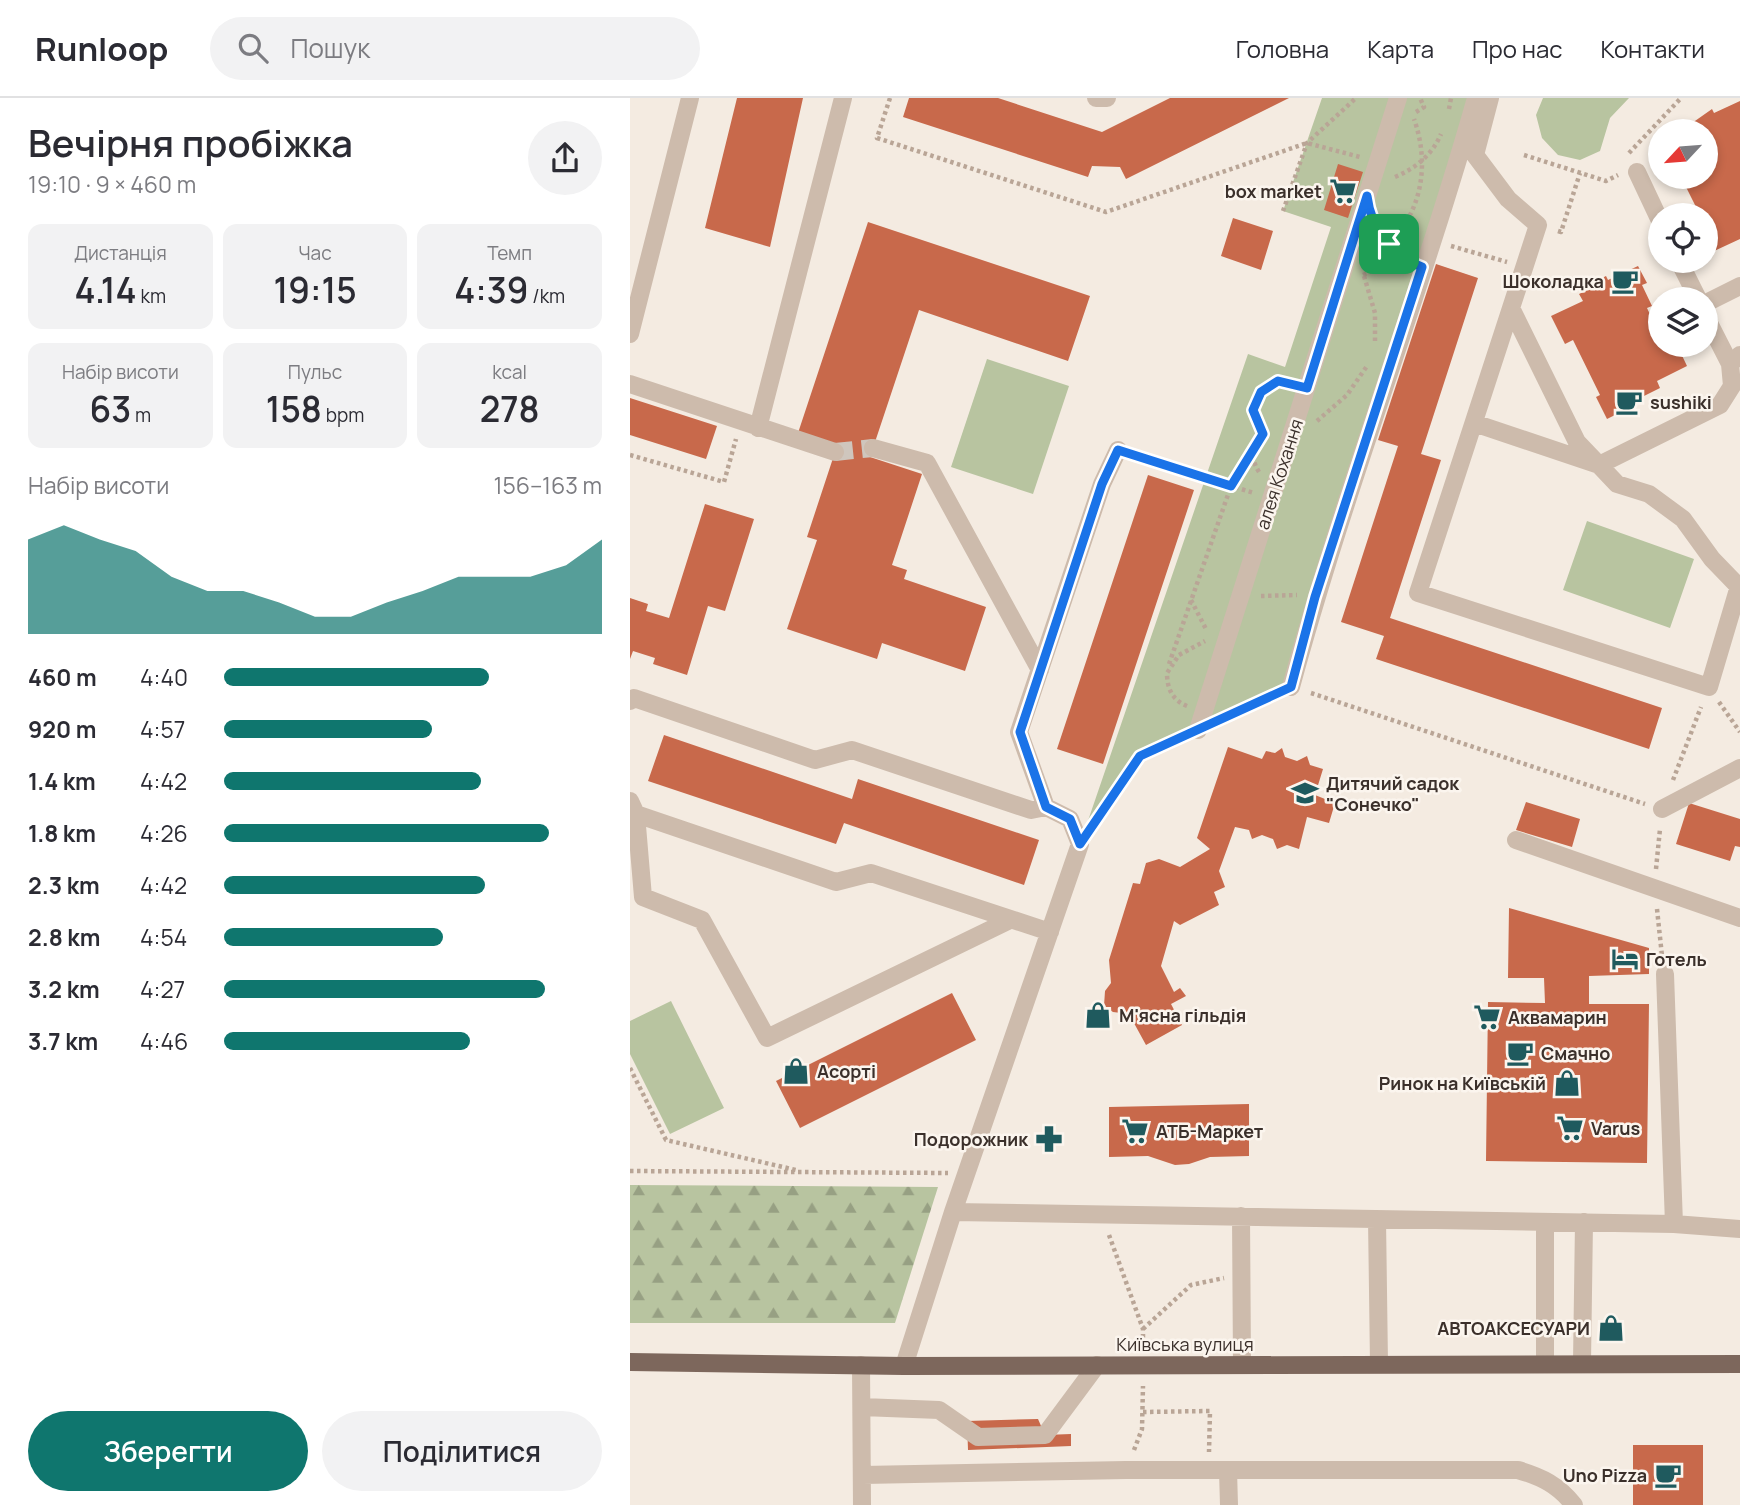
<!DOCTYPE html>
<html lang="uk">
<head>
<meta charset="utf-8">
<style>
	body { margin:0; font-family:Manrope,sans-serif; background:#f2f2f3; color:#2b2b33; height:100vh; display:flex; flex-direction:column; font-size:26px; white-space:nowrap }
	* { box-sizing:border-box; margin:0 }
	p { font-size:23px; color:#7c7c81 }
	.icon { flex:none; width:38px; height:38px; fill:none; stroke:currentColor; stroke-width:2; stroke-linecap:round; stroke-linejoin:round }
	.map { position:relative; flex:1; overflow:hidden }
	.details { display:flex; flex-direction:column; background:#fff; width:630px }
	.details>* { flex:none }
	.needle { width:46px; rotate:244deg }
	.fabs { position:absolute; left:1018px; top:21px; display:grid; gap:14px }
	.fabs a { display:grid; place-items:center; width:70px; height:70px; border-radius:50%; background:#fff; box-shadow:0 4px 10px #0003; font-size:35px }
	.pin { position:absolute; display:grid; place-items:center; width:60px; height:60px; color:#fff; margin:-30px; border-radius:14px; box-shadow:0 4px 10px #0006 }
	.round { display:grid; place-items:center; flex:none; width:74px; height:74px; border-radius:37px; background:#f2f2f3 }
	.overview { display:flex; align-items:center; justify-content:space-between; height:119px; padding:0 28px }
	h1 { font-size:38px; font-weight:600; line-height:52px }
	.stats { display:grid; grid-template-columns:repeat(3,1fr); gap:10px; height:119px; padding:7px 28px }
	.stats div { display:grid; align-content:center; border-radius:14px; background:#f2f2f3; text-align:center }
	.stats b { font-size:35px; font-weight:600 }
	.stats small { font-size:19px; font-weight:400 }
	.stats p { font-size:19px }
	.chart { height:196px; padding:14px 28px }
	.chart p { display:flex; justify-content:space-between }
	.chart svg { width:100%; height:126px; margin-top:7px; fill:#0f766e; opacity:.7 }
	.button { display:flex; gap:14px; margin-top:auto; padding:14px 28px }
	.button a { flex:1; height:80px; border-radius:42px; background:#0f766e; color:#fff; font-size:28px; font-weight:600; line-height:80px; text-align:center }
	.button a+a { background:#f2f2f3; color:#2b2b33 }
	ul { padding:0 28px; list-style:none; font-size:23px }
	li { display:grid; grid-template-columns:112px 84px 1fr; align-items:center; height:52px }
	li i { height:18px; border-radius:9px; background:#0f766e }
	header { display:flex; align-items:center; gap:42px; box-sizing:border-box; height:98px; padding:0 35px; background:#fff; border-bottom:2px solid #e1e1e2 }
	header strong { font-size:33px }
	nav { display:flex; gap:38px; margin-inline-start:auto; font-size:24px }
	.search { width:490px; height:63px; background:#f2f2f3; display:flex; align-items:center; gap:18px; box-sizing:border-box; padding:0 24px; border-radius:38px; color:#7c7c81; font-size:26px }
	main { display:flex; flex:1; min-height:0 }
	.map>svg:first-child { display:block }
	.forest { fill:url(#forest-firs) }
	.park { fill:#b8c4a0 }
	.building { fill:#c8694b }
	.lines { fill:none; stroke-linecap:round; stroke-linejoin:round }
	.minor-tunnel { stroke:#cfc6bd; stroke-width:18; stroke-dasharray:18 9; stroke-linecap:butt }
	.path { stroke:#b9a596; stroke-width:4.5; stroke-dasharray:3.5 3.5; stroke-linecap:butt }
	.minor { stroke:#cdbbac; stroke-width:18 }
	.major { stroke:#7d675c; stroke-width:18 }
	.route-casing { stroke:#fff; stroke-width:14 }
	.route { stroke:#1a73e8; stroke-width:9 }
	.labels { text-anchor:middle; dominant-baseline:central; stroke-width:5; stroke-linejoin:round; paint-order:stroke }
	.poi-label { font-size:18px; font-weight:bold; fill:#3b302b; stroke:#fbf5ee; text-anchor:start }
	.street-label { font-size:18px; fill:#3b302b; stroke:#fbf5ee }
</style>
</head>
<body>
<header>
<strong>Runloop</strong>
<div class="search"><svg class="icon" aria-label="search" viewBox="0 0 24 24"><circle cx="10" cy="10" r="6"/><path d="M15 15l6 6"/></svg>Пошук</div>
<nav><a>Головна</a><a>Карта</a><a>Про нас</a><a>Контакти</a></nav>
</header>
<main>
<section class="details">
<div class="overview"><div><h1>Вечірня пробіжка</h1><p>19:10 · 9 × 460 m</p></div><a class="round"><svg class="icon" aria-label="share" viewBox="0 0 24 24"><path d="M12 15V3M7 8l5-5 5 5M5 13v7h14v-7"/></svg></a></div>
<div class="stats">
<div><p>Дистанція</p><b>4.14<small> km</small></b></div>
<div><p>Час</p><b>19:15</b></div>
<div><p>Темп</p><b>4:39<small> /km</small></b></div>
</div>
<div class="stats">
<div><p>Набір висоти</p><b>63<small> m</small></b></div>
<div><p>Пульс</p><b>158<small> bpm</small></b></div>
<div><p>kcal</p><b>278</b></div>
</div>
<div class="chart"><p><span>Набір висоти</span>156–163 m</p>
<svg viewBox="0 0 160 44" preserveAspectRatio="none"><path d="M0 44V11L10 6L20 11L30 15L40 24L50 29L60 29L70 33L80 38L90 38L100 33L110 29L120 24L130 24L140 24L150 20L160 11V44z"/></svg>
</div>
<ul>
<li><b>460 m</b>4:40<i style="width:70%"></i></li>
<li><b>920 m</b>4:57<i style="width:55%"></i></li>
<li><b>1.4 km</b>4:42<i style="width:68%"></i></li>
<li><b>1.8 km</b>4:26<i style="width:86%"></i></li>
<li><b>2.3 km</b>4:42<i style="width:69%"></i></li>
<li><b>2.8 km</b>4:54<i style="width:58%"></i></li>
<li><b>3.2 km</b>4:27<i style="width:85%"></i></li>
<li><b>3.7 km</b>4:46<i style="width:65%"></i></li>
</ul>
<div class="button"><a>Зберегти</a><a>Поділитися</a></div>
</section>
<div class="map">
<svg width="1110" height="1407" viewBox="0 0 1110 1407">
	<defs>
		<pattern id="forest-firs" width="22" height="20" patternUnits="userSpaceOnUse" patternTransform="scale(1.75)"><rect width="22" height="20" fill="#b8c4a0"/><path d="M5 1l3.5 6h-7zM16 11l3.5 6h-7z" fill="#97a083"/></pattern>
	</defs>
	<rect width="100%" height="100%" fill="#f4ebe1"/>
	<!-- forest -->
	<path class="forest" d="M 0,1087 L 308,1089 L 265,1225 L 0,1225 Z"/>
	<!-- park -->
	<path class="park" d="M 692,0 L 846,0 L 661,589 L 510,658 L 450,746 L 618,256 L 655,269 L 701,129 L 653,113 Z
		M 913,0 L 999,0 L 980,20 L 970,53 L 950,62 L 928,57 L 912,40 L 906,17 Z
		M 357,261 L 439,288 L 403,396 L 321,369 Z
		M 957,423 L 1064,461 L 1040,530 L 933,492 Z
		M 41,903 L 94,1010 L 40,1036 L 0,956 L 0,923 Z"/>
	<!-- building -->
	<path class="building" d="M 107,0 L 173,0 L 140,149 L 75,130 Z
		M 279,0 L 368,0 L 472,34 L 540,0 L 659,0 L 496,81 L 490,69 L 462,68 L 458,79 L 273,19 Z
		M 1110,3 L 1110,141 L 1082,154 L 1076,143 L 1076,117 L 1070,117 L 1051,79 L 1076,79 L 1076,33 L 1057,33 L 1055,30 L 1082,11 L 1084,15 Z
		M 708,66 L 733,74 L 718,120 L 694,112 Z
		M 603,120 L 643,133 L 631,172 L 591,158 Z
		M 238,124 L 460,198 L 438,263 L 289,212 L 240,359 L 292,376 L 262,467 L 277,472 L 274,481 L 356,509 L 335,573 L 252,545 L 247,561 L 157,531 L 187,442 L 177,439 L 207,348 L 168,335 Z
		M 806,166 L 848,180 L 791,356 L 811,362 L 760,520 L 1032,610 L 1019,651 L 746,561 L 754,538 L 711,524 L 768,348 L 748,342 Z
		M 1008,168 L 1017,185 L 1012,187 L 1022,208 L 1017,210 L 1028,233 L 1031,232 L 1031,247 L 1042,250 L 1047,247 L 1057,268 L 1027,283 L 1030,290 L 1006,302 L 1007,306 L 977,321 L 966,299 L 970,297 L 943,242 L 935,246 L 921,218 L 953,203 L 949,196 L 964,189 L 962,185 L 976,178 L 978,182 Z
		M 0,300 L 87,328 L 76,361 L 0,337 Z
		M 518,377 L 564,392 L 473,666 L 427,651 Z
		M 75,406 L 124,421 L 95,513 L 78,508 L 57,577 L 23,566 L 25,560 L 3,553 L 0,561 L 0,500 L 18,506 L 16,513 L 39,520 Z
		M 34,637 L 222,701 L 228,681 L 409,742 L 394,787 L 214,725 L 206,746 L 18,683 Z
		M 598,649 L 632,661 L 636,653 L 645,655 L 652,650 L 655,659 L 667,663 L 677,658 L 680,667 L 693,671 L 685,697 L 705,705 L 699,725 L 677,719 L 669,751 L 657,747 L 647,751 L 643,741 L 632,737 L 622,741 L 619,732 L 605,729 L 589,773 L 595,789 L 584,794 L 589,807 L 550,827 L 544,823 L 531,868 L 544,894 L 550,890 L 556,898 L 541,906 L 552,927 L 516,947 L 499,916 L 483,914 L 474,908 L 475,893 L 481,885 L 479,862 L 503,785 L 510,786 L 516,765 L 529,761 L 550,769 L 580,751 L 567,740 Z
		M 896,704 L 950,721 L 942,749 L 886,732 Z
		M 1059,705 L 1110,721 L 1110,749 L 1105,748 L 1100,763 L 1046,746 Z
		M 879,810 L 1019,850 L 1019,876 L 959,878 L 959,906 L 1019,906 L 1017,1065 L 856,1063 L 858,904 L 915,905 L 914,880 L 878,880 Z
		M 322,895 L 346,942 L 170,1030 L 146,983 Z
		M 619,1006 L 619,1058 L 580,1059 L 559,1066 L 545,1067 L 518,1058 L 479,1059 L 479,1009 Z
		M 408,1321 L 415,1337 L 441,1336 L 441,1348 L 338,1352 L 337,1323 Z
		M 1003,1347 L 1073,1347 L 1073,1407 L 1003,1407 Z"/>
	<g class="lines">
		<!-- minor-tunnel -->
		<path class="minor-tunnel" d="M 205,354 L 243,350"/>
		<!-- path -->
		<path class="path" d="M 260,0 L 247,40 L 476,114 L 677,45 L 730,59
			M 819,11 L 821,0
			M 786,14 L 794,9 L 790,0
			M 999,55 L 1051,0
			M 894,57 L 976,83 L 988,77
			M 765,79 C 786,70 802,57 811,36
			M 653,113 L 677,45 L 726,0
			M 748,132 L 775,161
			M 928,133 L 931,134 L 950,75
			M 759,146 C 792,113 800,66 784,21
			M 821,148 L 877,164
			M 733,177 L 755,167 L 775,164
			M 734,178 L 745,215 L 745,244
			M 687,323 L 717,297 L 737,268
			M 0,357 L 94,384 L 106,341
			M 505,358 L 624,395
			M 629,374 C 620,360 622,348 633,336 L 624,321 L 624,304 L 639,287 L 659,283
			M 631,498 L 667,497
			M 561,502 L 577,533
			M 539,566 L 601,388 L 623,357
			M 681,595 L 1015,706
			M 1089,604 L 1110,634
			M 557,608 C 542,602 537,590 537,575 L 549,557 L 575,543
			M 594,620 L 643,597
			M 1043,682 L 1071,609
			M 464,727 L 510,658 L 551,639
			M 1026,771 L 1030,731
			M 1027,811 L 1032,858
			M 0,970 L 36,1042 L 166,1072
			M 0,1073 L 318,1075
			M 479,1137 L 513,1231 L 513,1248
			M 513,1231 L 561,1187 L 594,1180
			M 513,1314 L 580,1313 L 579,1354
			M 504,1352 L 512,1331 L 513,1288"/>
		<!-- minor -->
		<path class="minor" d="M 466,0 L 477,0
			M 860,0 L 845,57 L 878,101 L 908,127 L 881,210 L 947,344 L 969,367 L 1090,307 L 1102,288 L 1100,266 L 1110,257
			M 1007,74 L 1031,125
			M 1049,163 L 1068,201
			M 1076,205 L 1110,188
			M 881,210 L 788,495 L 1079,589 L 1109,488
			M 1076,219 L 1100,266
			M 0,236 L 60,0
			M 0,286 L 205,354
			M 844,325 L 969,367 L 987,386 L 1019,396 L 1053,421 L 1082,461 L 1110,490
			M 128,330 L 213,0
			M 243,350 L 297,365 L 410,572
			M 661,589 C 715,390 790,198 846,0
			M 0,603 L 4,600 L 185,662 L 222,652 L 401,712 L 416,709 L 440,721 L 450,746 L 323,1114 L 274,1268
			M 568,632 L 768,0
			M 0,703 L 6,716 L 13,799 L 72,822 L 137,940 L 380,822
			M 416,709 L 389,634 L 472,386 L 488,352
			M 1032,711 L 1110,670
			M 6,716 L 206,784 L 241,775 L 420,834
			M 886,742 L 1110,820
			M 1035,876 L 1044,1126
			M 323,1114 L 1044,1126 L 1110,1131
			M 611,1118 L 612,1267
			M 747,1121 L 749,1265
			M 915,1124 L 915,1265
			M 952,1265 L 954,1124
			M 231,1267 L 232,1407
			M 232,1309 L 309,1312 L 348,1339 L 415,1337 L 467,1267
			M 598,1372 L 599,1407
			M 233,1377 L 496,1372 L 888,1372 C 912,1379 928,1387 944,1407"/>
		<!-- major -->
		<path class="major" d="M 0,1264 L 274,1268 L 1110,1266"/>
	</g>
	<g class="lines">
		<defs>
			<path id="route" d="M 737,98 C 741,130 761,158 792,169 L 685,499 L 661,589 L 510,658 L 450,746 L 440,721 L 416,709 L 390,634 L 472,386 L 488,352 L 601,388 L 633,336 L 623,312 L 631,294 L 648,283 L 677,290 Z"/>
		</defs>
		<!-- route casing -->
		<use href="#route" class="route-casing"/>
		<!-- route -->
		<use href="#route" class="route"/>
	</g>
	<!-- icons -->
	<defs>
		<symbol id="supermarket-bare" viewBox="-9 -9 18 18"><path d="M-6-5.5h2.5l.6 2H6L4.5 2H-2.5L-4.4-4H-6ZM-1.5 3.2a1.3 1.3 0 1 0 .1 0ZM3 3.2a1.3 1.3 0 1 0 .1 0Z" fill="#1f5a5e" stroke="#fbf5ee" stroke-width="2.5" paint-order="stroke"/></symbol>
		<symbol id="cafe-bare" viewBox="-9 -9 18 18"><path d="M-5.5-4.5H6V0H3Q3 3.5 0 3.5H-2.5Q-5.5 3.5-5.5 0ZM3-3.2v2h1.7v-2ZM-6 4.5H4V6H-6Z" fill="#1f5a5e" stroke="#fbf5ee" stroke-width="2.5" paint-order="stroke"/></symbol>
		<symbol id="school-bare" viewBox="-9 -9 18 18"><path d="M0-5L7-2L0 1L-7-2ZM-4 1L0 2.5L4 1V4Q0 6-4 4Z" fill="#1f5a5e" stroke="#fbf5ee" stroke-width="2.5" paint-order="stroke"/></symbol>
		<symbol id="hotel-bare" viewBox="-9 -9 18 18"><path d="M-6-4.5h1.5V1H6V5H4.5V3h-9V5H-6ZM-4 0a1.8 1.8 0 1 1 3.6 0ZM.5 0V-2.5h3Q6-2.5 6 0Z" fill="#1f5a5e" stroke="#fbf5ee" stroke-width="2.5" paint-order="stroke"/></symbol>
		<symbol id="shop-bare" viewBox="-9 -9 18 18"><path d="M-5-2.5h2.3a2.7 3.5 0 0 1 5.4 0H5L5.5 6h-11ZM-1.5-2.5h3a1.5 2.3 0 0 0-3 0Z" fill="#1f5a5e" stroke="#fbf5ee" stroke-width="2.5" paint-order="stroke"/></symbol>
		<symbol id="pharmacy-bare" viewBox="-9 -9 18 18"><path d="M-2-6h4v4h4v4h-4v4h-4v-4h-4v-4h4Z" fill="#1f5a5e" stroke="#fbf5ee" stroke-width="2.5" paint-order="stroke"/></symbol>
	</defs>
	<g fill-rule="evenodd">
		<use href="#supermarket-bare" x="694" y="74" width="38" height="38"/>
		<use href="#cafe-bare" x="976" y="164" width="38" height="38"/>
		<use href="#cafe-bare" x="980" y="285" width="38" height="38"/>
		<use href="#school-bare" x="656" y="676" width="38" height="38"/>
		<use href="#hotel-bare" x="976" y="842" width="38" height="38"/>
		<use href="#shop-bare" x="449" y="898" width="38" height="38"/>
		<use href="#supermarket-bare" x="838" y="900" width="38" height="38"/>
		<use href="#cafe-bare" x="871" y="936" width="38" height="38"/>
		<use href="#shop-bare" x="147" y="954" width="38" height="38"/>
		<use href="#shop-bare" x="918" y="966" width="38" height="38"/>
		<use href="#supermarket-bare" x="921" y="1011" width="38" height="38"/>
		<use href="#supermarket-bare" x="486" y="1014" width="38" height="38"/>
		<use href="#pharmacy-bare" x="400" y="1022" width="38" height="38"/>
		<use href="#shop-bare" x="962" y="1211" width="38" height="38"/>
		<use href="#cafe-bare" x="1019" y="1358" width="38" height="38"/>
	</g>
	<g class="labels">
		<!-- poi labels -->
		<g class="poi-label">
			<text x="692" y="93" text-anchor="end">box market</text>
			<text x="974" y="183" text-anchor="end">Шоколадка</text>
			<text x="1020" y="304">sushiki</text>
			<text x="696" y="685">Дитячий садок<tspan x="696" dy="21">"Сонечко"</tspan></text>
			<text x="1016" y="861">Готель</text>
			<text x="489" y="917">М'ясна гільдія</text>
			<text x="878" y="919">Аквамарин</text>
			<text x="911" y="955">Смачно</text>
			<text x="187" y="973">Асорті</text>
			<text x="916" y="985" text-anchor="end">Ринок на Київській</text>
			<text x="961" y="1030">Varus</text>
			<text x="526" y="1033">АТБ-Маркет</text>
			<text x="398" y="1041" text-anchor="end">Подорожник</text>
			<text x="960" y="1230" text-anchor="end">АВТОАКСЕСУАРИ</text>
			<text x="1017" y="1377" text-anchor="end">Uno Pizza</text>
		</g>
		<!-- street labels -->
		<g class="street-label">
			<text transform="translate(649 376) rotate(-72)">алея Кохання</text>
			<text x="555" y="1246">Київська вулиця</text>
		</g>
	</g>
</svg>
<div class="fabs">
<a><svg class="needle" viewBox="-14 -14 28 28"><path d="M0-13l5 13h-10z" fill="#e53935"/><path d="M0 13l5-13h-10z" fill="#7c7c81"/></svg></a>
<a><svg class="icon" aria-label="locate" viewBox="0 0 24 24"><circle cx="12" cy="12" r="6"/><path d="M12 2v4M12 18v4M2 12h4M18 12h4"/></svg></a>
<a><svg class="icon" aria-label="layers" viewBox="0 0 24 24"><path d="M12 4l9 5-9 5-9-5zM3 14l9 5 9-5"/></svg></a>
</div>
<div class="pin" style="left:759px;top:146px;background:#1e9e55"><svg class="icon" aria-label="arrive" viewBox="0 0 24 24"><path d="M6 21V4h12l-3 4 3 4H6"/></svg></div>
</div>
</main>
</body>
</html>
